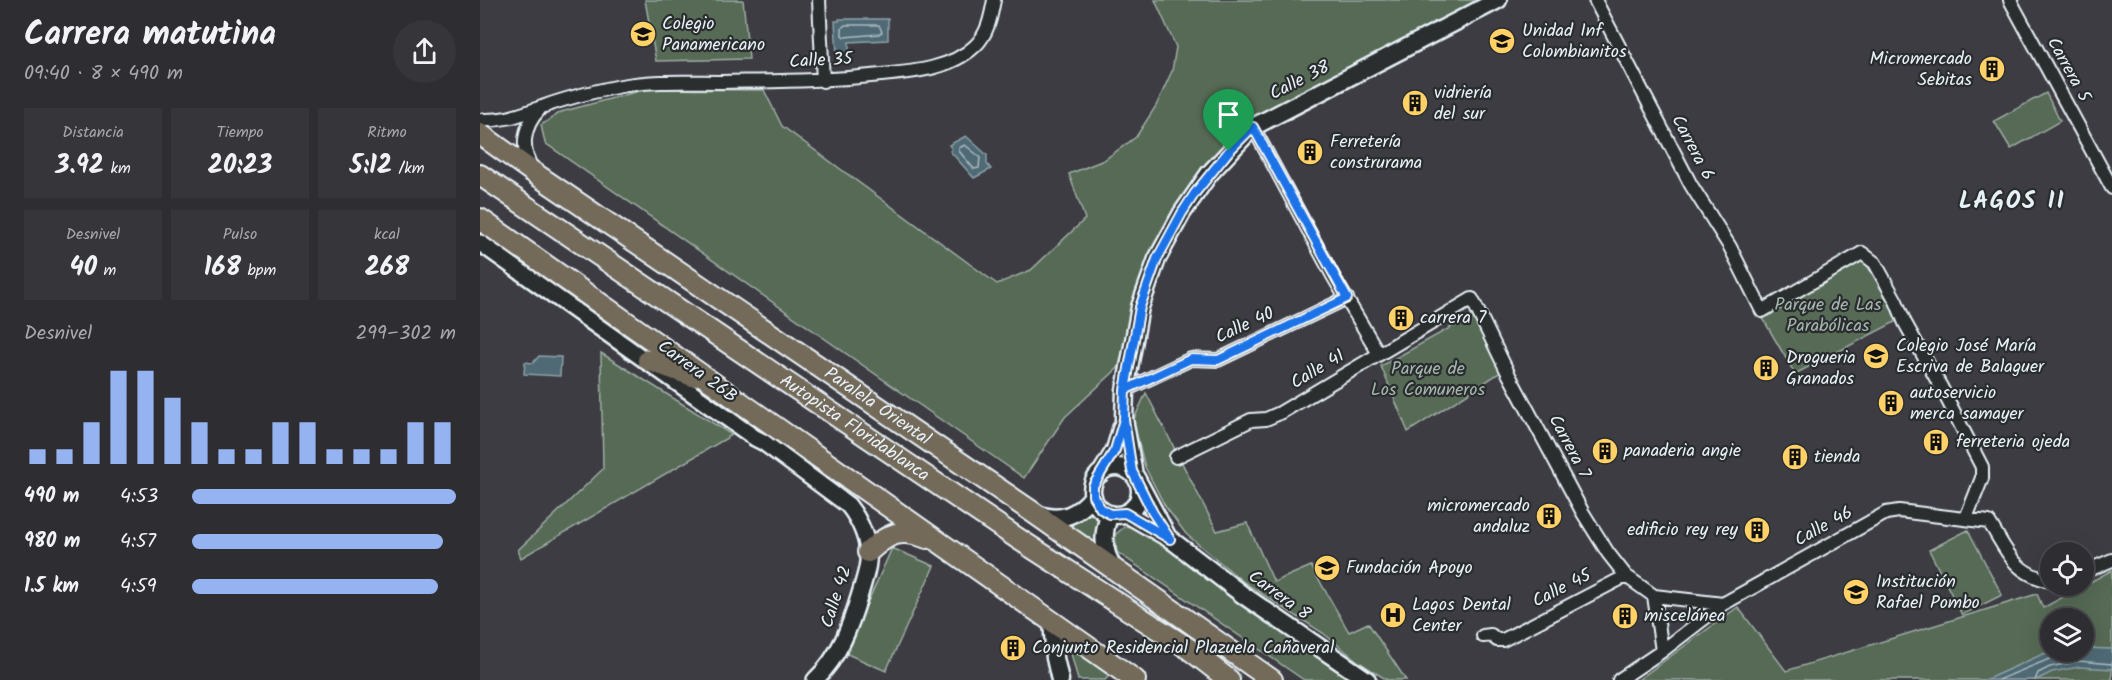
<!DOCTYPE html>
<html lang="es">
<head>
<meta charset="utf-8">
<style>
	body { margin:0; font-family:Kalam,sans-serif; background:#36353a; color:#f1f3f6; height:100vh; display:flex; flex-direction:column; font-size:22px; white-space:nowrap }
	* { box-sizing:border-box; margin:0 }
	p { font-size:20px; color:#a7a8ac }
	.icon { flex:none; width:33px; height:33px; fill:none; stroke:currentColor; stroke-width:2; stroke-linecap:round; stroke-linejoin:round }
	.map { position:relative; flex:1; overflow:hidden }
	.side { display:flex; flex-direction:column; background:#2e2d32; width:480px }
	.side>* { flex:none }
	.fabs { position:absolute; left:1560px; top:542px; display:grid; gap:12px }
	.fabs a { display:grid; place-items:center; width:54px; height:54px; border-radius:50%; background:#2e2d32; box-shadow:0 6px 24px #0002,0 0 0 2px #49494d; font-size:30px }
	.pin { position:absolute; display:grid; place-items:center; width:51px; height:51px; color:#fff; margin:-62px -26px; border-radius:50% 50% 50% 0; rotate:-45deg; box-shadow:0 0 6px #0007 }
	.pin .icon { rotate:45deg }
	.round { display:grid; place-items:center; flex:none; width:63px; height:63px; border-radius:32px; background:#36353a }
	.overview { display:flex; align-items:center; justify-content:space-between; height:102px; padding:0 24px }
	h1 { font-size:33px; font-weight:700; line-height:45px }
	.stats { display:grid; grid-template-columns:repeat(3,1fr); gap:9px; height:102px; padding:6px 24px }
	.stats div { display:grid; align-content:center; border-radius:0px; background:#36353a; text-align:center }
	.stats b { font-size:26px; font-weight:700 }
	.stats small { font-size:16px; font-weight:400 }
	.stats p { font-size:16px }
	.chart { height:168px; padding:12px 24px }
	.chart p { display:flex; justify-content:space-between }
	.chart svg { width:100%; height:108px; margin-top:6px; stroke:#95b2f1; stroke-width:6 }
	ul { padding:0 24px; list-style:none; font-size:20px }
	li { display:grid; grid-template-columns:96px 72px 1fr; align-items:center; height:45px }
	li i { height:15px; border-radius:8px; background:#95b2f1 }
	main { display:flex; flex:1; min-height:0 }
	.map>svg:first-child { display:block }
	.green { fill:#566b55; stroke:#9faea6; stroke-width:1.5; fill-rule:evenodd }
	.water { fill:#506b74; stroke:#8da1a9; stroke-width:1.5 }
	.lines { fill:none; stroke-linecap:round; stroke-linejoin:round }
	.shore { stroke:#abbbc3; stroke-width:1.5 }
	.minor-casing { stroke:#e8f1f8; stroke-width:16 }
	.tertiary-casing { stroke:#e8f1f8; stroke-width:20 }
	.secondary-casing { stroke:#e8f1f8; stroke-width:21 }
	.trunk-casing { stroke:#e8f1f8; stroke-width:24 }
	.minor { stroke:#2a2d2e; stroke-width:12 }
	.tertiary { stroke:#2a2d2e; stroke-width:15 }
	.secondary { stroke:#2a2d2e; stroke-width:16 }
	.trunk { stroke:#736b5a; stroke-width:20 }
	.route-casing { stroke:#fff; stroke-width:12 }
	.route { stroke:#1a73e8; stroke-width:8 }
	.labels { text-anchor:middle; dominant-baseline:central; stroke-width:4.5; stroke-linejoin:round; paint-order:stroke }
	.poi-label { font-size:18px; fill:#e8f1f8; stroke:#2a2d2e; text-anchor:start }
	.street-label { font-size:18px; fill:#e8f1f8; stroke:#2a2d2e }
	.park-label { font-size:18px; fill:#a6b5af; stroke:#2a2d2e }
	.district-label { font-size:24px; font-weight:bold; letter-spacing:1.5px; fill:#e8f1f8; stroke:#2a2d2e }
</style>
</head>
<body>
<main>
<section class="side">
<div class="overview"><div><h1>Carrera matutina</h1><p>09:40 · 8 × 490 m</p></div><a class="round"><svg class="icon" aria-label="share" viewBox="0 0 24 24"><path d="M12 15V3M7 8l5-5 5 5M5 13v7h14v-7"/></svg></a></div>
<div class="stats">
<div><p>Distancia</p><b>3.92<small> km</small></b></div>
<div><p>Tiempo</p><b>20:23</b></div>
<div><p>Ritmo</p><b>5:12<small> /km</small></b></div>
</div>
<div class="stats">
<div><p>Desnivel</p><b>40<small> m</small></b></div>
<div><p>Pulso</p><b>168<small> bpm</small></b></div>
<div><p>kcal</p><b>268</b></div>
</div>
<div class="chart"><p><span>Desnivel</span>299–302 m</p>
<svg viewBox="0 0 160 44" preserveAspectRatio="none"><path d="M5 44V38M15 44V38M25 44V27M35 44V6M45 44V6M55 44V17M65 44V27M75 44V38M85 44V38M95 44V27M105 44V27M115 44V38M125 44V38M135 44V38M145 44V27M155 44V27"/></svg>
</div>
<ul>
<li><b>490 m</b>4:53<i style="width:100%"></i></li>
<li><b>980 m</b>4:57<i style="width:95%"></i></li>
<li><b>1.5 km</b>4:59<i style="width:93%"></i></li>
</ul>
</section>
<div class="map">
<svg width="1632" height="680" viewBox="0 0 1632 680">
	<rect width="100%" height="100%" fill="#3d3c42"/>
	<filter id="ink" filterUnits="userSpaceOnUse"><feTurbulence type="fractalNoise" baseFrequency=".0167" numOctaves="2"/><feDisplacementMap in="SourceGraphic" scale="12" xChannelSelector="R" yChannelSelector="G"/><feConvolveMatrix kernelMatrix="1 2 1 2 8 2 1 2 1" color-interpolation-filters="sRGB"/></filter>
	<g filter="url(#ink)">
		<!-- green -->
		<path class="green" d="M 165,0 L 263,0 L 269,59 L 176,61 Z
			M 675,0 L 1013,0 L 794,124 L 754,155 L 695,223 L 638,368 L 585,417 L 544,478 L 65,143 L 61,125 L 81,112 L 167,89 L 284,90 L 302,126 L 517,284 L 551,270 L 605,219 L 589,174 L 624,160 L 656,137 L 676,106 L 692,71 L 696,47 Z
			M 1566,93 L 1580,121 L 1531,149 L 1514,121 Z
			M 1384,260 L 1419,320 L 1315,374 L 1282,317 L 1334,280 Z
			M 993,315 L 1021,372 L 928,432 L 901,366 Z
			M 121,353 L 252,435 L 41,558 L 38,550 L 123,469 Z
			M 666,393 L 737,531 L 767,523 L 794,582 L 831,566 L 869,632 L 888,623 L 926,680 L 907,680 L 879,662 L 843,633 L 765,583 L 706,534 L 685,506 L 665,467 L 653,421 Z
			M 614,512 L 623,515 L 619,548 L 587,525 Z
			M 654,526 L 665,530 L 769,610 L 878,680 L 824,680 L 637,552 L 635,535 L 644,527 Z
			M 1488,530 L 1522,595 L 1482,615 L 1449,550 Z
			M 412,548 L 454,566 L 406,671 L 365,653 Z
			M 1632,570 L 1632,680 L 1158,680 L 1258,607 L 1306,671 L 1557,594 L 1563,608 ZM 1570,618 L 1604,618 L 1604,651 L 1570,651 Z
			M 588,642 L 631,674 L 625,680 L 598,680 Z"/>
		<!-- water -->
		<path class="water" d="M 359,19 L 408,19 L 408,40 L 369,42 L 369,55 L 357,56 L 355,21 L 359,21 Z
			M 486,136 L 507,155 L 507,164 L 511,169 L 494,178 L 470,151 L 472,149 L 469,145 Z
			M 59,356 L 81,357 L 80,376 L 44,374 L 45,362 L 53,363 Z
			M 1604,648 L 1632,649 L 1632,669 L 1599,667 L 1572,672 L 1556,680 L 1505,680 L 1563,654 L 1577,651 L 1604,651 Z"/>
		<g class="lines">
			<!-- shore -->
			<path class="shore" d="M 365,25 L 399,25 L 402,32 L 399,34 L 364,37 L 362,35 L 362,28 Z
				M 485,145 L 500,157 L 499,168 L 494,169 L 479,151 L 479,148 Z
				M 1518,680 L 1572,658 L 1577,651
				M 1555,680 L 1558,673 L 1570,667 L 1598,661 L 1632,664"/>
			<defs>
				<path id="minor" d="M 339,0 L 343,81
					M 1115,0 L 1211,185 L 1250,247 L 1282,311 L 1382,253 L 1395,263 L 1416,301 L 1425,323 L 1461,387 L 1502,467 L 1502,478 L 1486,518
					M 1530,0 L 1632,188
					M 0,120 C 25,121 39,115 62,107 C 86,98 116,91 141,86 C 174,80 208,82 242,82 C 295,81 348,81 401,75 C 433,72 471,69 495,46 C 508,34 511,16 514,0
					M 773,127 L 853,276 L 899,354
					M 53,170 C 40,149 43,127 59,110
					M 645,390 L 711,359 L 738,360 L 867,298
					M 696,457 L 771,420 L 786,419 L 800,413 L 992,299 L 1029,375 L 1103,513 L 1128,553 L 1146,576 L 1174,596 L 1243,604
					M 1604,572 L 1632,560
					M 1174,596 L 1182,651
					M 1003,636 L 1011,635 L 1017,640 L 1023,640 L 1146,576
					M 1139,680 L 1182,651 L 1243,604 L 1406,513 L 1419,511 L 1509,522 C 1528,552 1533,573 1570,581"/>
				<path id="tertiary" d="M 0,243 L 275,438 L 283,442 L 368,505 C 380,520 390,542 388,562 C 387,573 383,583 380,594 C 370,627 360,656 335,680"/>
				<path id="secondary" d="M612 491a24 24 0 1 1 48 0a24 24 0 1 1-48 0Z
					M 621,473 L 635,450 L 642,426
					M 654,475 L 644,419 L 645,390 L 660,307 L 677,259 L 702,213 L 729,174 L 773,127 L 1018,0
					M 660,485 L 686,534
					M 645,513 L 690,539 L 763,595 L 887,680
					M 557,514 C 580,523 598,515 613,496
					M 630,514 C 622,533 622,552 635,570
					M 572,621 L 575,658 L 580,680"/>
				<g id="trunk">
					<path id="s1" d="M 0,134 L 57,175 L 554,513 L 792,680"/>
					<path id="s2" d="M 0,175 L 537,538 L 709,649 L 749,680"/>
					<path d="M 0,219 L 655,680"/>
					<path d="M 168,360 L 213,376"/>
					<path d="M 388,552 C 409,533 420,528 447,538"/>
				</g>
			</defs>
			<!-- minor casing -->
			<use href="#minor" class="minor-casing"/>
			<!-- tertiary casing -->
			<use href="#tertiary" class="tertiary-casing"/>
			<!-- secondary casing -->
			<use href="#secondary" class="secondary-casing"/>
			<!-- trunk casing -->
			<use href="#trunk" class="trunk-casing"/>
			<!-- minor -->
			<use href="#minor" class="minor"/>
			<!-- tertiary -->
			<use href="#tertiary" class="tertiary"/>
			<!-- secondary -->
			<use href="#secondary" class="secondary"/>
			<!-- trunk -->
			<use href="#trunk" class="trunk"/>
		</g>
	</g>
	<g class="lines" filter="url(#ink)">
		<defs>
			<path id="route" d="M 749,151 L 715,193 L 702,213 L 677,259 L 660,307 L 645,390 L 644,419 L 635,450 L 613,486 L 613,496 L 621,509 L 630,514 L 645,513 L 690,539 L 673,513 L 652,471 L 644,419 L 645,390 L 711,359 L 738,360 L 867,298 L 773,127 L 749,151"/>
		</defs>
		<!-- route casing -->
		<use href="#route" class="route-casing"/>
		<!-- route -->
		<use href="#route" class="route"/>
	</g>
	<!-- icons -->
	<defs>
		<symbol id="school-disc" viewBox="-11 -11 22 22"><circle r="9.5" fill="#ffd166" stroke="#2a2d2e"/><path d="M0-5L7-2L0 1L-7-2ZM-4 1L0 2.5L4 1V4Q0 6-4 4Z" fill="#111"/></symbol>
		<symbol id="building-disc" viewBox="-11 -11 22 22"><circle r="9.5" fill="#ffd166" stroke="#2a2d2e"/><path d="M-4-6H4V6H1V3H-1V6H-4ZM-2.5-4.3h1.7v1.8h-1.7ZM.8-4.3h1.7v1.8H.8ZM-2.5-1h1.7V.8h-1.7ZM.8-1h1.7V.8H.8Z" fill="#111"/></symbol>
		<symbol id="hospital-disc" viewBox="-11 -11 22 22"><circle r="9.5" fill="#ffd166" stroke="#2a2d2e"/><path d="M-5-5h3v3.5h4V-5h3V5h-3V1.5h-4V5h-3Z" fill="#111"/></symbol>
	</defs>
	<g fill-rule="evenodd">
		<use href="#school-disc" x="148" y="19" width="30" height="30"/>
		<use href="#school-disc" x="1007" y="26" width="30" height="30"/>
		<use href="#building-disc" x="1497" y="54" width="30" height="30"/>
		<use href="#building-disc" x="920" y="88" width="30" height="30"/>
		<use href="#building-disc" x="815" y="137" width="30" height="30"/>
		<use href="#building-disc" x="906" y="303" width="30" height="30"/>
		<use href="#school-disc" x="1381" y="341" width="30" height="30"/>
		<use href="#building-disc" x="1271" y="353" width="30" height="30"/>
		<use href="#building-disc" x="1396" y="388" width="30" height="30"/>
		<use href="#building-disc" x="1441" y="427" width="30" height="30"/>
		<use href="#building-disc" x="1110" y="436" width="30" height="30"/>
		<use href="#building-disc" x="1300" y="442" width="30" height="30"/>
		<use href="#building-disc" x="1054" y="501" width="30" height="30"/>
		<use href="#building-disc" x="1262" y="515" width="30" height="30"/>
		<use href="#school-disc" x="832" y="553" width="30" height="30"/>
		<use href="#school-disc" x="1361" y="577" width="30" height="30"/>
		<use href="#hospital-disc" x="898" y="600" width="30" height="30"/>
		<use href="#building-disc" x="1130" y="601" width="30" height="30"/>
		<use href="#building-disc" x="518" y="633" width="30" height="30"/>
	</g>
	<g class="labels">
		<!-- poi labels -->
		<g class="poi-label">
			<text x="182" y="24">Colegio<tspan x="182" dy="21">Panamericano</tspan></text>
			<text x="1042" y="31">Unidad Inf<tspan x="1042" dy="21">Colombianitos</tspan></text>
			<text x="1492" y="59" text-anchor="end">Micromercado<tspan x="1492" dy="21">Sebitas</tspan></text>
			<text x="954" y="93">vidriería<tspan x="954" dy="21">del sur</tspan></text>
			<text x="850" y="142">Ferretería<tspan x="850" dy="21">construrama</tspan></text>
			<text x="940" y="318">carrera 7</text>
			<text x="1416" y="346">Colegio José María<tspan x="1416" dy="21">Escriva de Balaguer</tspan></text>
			<text x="1306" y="358">Drogueria<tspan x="1306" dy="21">Granados</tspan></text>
			<text x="1430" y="393">autoservicio<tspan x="1430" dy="21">merca samayer</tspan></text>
			<text x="1476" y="442">ferreteria ojeda</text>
			<text x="1144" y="451">panaderia angie</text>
			<text x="1334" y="457">tienda</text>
			<text x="1050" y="506" text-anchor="end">micromercado<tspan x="1050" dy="21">andaluz</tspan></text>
			<text x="1258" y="530" text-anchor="end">edificio rey rey</text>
			<text x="866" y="568">Fundación Apoyo</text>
			<text x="1396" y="582">Institución<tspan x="1396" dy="21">Rafael Pombo</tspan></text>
			<text x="932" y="605">Lagos Dental<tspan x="932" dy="21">Center</tspan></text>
			<text x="1164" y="616">miscelánea</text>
			<text x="552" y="648">Conjunto Residencial Plazuela Cañaveral</text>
		</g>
		<!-- street labels -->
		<g class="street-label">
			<text transform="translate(341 61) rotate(-3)">Calle 35</text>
			<text transform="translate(1588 70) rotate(61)">Carrera 5</text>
			<text transform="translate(820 81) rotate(-27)">Calle 38</text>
			<text transform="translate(1212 148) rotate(62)">Carrera 6</text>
			<text transform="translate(765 326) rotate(-25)">Calle 40</text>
			<text transform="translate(838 370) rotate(-31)">Calle 41</text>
			<text transform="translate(217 372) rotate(36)">Carrera 26B</text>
			<text stroke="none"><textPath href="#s1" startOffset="482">Paralela Oriental</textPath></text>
			<text stroke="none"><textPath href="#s2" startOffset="452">Autopista Floridablanca</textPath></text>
			<text transform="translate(1089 447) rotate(62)">Carrera 7</text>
			<text transform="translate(1344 527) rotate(-29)">Calle 46</text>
			<text transform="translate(1082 589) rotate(-27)">Calle 45</text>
			<text transform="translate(799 596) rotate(36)">Carrera 8</text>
			<text transform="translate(357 597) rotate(-72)">Calle 42</text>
		</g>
		<!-- park labels -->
		<g class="park-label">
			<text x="1348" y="305">Parque de Las<tspan x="1348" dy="21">Parabólicas</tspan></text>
			<text x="948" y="369">Parque de<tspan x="948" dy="21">Los Comuneros</tspan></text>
		</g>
		<!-- district labels -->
		<g class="district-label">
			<text x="1532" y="201">LAGOS II</text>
		</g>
	</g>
</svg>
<div class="fabs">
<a><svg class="icon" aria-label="locate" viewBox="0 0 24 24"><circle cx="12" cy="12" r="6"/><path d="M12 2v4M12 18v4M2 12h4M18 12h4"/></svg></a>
<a><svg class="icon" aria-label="layers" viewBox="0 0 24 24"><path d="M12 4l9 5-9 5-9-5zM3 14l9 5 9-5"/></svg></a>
</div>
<div class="pin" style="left:749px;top:151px;background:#1e9e55"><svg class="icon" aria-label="arrive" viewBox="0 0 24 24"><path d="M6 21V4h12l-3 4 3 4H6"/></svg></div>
</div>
</main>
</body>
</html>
